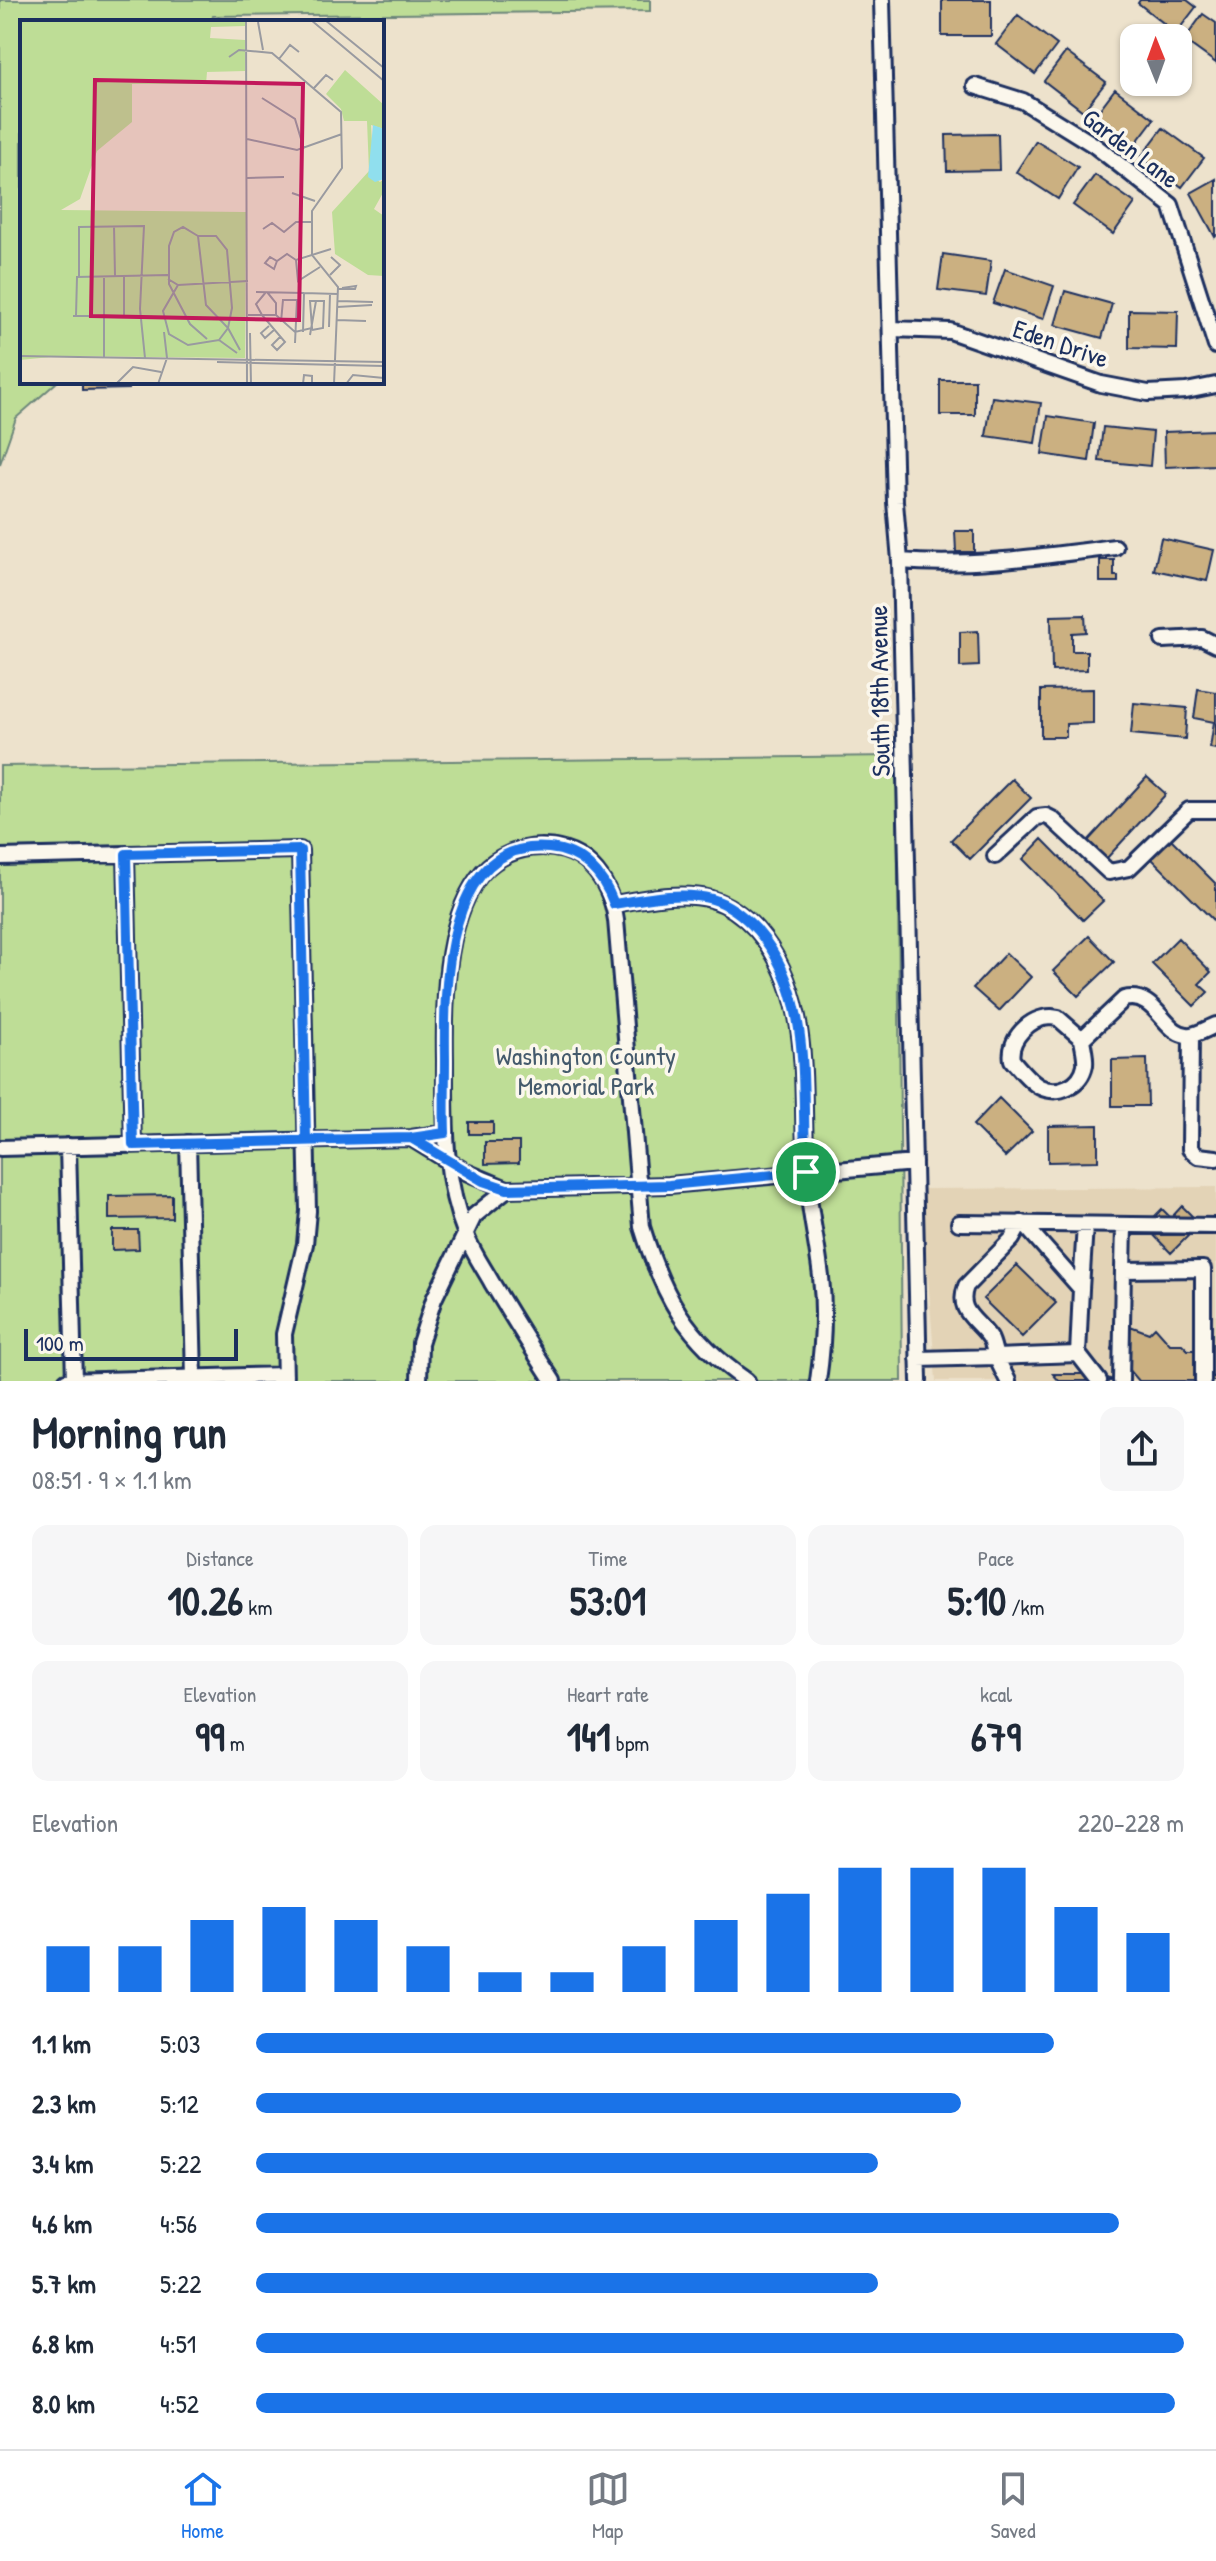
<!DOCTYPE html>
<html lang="en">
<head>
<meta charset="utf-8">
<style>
	body { margin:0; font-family:"Patrick Hand",sans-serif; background:#f6f6f7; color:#1f2937; height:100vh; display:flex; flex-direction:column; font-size:30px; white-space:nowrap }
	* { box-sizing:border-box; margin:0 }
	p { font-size:26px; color:#747a83 }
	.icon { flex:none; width:44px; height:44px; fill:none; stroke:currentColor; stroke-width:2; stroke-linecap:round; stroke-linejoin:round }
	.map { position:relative; height:1381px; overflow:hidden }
	.sheet { display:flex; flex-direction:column; background:#fff; flex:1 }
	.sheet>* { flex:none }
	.needle { width:52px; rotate:359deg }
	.controls { position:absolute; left:1120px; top:24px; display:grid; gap:16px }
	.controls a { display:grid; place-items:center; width:72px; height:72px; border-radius:16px; background:#fff; box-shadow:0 2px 6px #0004; font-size:40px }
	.scale { position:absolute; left:24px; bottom:20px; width:214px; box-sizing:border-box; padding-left:8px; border:4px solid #1b2f5e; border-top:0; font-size:22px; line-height:28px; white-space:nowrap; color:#1b2f5e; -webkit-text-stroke:6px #fbf7ec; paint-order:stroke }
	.pin { position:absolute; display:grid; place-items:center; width:68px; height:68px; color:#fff; margin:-34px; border:4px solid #fff; border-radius:50%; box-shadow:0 2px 8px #0007 }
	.round { display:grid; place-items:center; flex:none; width:84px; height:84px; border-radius:16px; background:#f6f6f7 }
	.overview { display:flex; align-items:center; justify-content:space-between; height:136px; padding:0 32px }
	h1 { font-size:44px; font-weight:700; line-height:60px }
	.figures { display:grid; grid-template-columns:repeat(3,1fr); gap:12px; height:136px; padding:8px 32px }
	.figures div { display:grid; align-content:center; border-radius:16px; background:#f6f6f7; text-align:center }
	.figures b { font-size:40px; font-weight:700 }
	.figures small { font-size:22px; font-weight:400 }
	.figures p { font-size:22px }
	.chart { height:224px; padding:16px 32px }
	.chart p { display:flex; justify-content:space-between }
	.chart svg { width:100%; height:144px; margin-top:8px; stroke:#1a73e8; stroke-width:6 }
	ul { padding:0 32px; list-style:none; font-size:26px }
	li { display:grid; grid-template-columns:128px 96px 1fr; align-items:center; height:60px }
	li i { height:20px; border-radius:10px; background:#1a73e8 }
	.tab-bar { display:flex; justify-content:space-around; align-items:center; height:112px; border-top:2px solid #e0e1e3; background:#fff; font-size:22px; color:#747a83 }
	.tab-bar a { display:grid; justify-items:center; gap:4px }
	.tab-bar .current { color:#1a73e8 }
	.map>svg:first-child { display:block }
	.built { fill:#e3d3b6 }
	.green { fill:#bedd96; stroke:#6c867a; stroke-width:2 }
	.building { fill:#cbb081; stroke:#1b2f5e; stroke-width:2 }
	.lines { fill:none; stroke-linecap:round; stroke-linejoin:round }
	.minor-casing { stroke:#1b2f5e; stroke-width:20 }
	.minor { stroke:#fbf7ec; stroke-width:14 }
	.route-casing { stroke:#fff; stroke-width:16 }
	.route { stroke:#1a73e8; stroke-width:10 }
	.labels { text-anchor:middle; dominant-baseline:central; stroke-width:7; stroke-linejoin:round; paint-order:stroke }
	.street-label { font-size:26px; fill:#1b2f5e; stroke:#fbf7ec }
	.park-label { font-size:26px; fill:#445a6c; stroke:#fbf7ec }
	.inset-road { fill:none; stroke:#999aa0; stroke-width:2 }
	.view { fill:#c2185b; fill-opacity:0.15; stroke:#c2185b; stroke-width:4 }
	.inset-edge { fill:none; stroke:#1b2f5e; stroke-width:4 }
</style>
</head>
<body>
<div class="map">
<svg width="1216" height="1381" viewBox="0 0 1216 1381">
	<rect width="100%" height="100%" fill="#ede2cc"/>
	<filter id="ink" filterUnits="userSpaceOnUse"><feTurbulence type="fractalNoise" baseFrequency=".0125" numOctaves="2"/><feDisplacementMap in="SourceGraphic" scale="16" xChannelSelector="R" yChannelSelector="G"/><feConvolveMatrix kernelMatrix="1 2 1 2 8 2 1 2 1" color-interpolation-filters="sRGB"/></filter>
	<g filter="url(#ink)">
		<!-- built -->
		<path class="built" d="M 1216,1187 L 1216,1381 L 936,1381 L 925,1238 L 924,1189 Z"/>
		<!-- green -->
		<path class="green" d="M 0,0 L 650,0 L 650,11 L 213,16 L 211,22 L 22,22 L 22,382 L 57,382 L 16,418 L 0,464 Z
			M 897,756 L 902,1381 L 0,1381 L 0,766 Z"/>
		<!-- building -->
		<path class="building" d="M 942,0 L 991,0 L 991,36 L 942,36 Z
			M 1140,0 L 1187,0 L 1196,7 L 1176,33 L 1138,3 Z
			M 1203,14 L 1216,23 L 1216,63 L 1184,40 Z
			M 1018,15 L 1057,45 L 1035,74 L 996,44 Z
			M 1066,52 L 1106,82 L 1083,111 L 1044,81 Z
			M 1115,89 L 1154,119 L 1132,148 L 1093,118 Z
			M 1163,128 L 1204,158 L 1182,187 L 1141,157 Z
			M 998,134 L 999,170 L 947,171 L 946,135 Z
			M 1036,141 L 1078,167 L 1058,199 L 1016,172 Z
			M 1095,175 L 1135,203 L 1113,234 L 1073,205 Z
			M 1216,179 L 1216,236 L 1215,237 L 1191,193 Z
			M 943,254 L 991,261 L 986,296 L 938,290 Z
			M 1005,269 L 1054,286 L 1043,319 L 993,303 Z
			M 1065,291 L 1112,304 L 1102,338 L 1055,325 Z
			M 1129,310 L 1178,311 L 1177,349 L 1129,348 Z
			M 940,380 L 975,380 L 975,415 L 940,415 Z
			M 82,382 L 129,382 L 129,389 L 82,390 Z
			M 992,397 L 1041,403 L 1035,443 L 986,436 Z
			M 1048,416 L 1094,423 L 1089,461 L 1042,454 Z
			M 1103,427 L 1153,432 L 1150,466 L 1099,461 Z
			M 1215,430 L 1216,465 L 1165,467 L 1164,432 Z
			M 955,531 L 974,531 L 974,552 L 956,552 Z
			M 1161,538 L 1214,550 L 1207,581 L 1154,570 Z
			M 1100,560 L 1114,560 L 1114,576 L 1118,576 L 1118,582 L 1100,582 Z
			M 1085,615 L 1086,632 L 1072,633 L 1072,651 L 1087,651 L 1087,670 L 1052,671 L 1051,616 Z
			M 978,631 L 979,666 L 960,667 L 960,632 Z
			M 1093,689 L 1093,723 L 1066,724 L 1066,737 L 1041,737 L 1041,690 Z
			M 1198,689 L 1216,692 L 1216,749 L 1210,748 L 1214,722 L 1194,718 Z
			M 1134,703 L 1187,708 L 1185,739 L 1131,734 Z
			M 1147,777 L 1166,794 L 1106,859 L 1087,842 Z
			M 1012,779 L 1031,798 L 970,859 L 951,840 Z
			M 1170,838 L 1216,884 L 1216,917 L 1213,920 L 1151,858 Z
			M 1042,839 L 1103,901 L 1083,920 L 1023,859 Z
			M 1089,936 L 1114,962 L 1078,996 L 1053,971 Z
			M 1178,938 L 1211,972 L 1199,984 L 1208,992 L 1194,1006 L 1152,964 Z
			M 1006,953 L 1031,977 L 999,1011 L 973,988 Z
			M 1147,1059 L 1148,1106 L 1112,1106 L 1112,1060 Z
			M 999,1098 L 1032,1131 L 1005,1157 L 973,1125 Z
			M 469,1122 L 493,1122 L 493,1134 L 469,1134 Z
			M 1098,1125 L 1098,1161 L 1048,1162 L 1048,1126 Z
			M 485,1142 L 519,1142 L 519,1163 L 485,1164 Z
			M 172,1195 L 172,1218 L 109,1219 L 109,1196 Z
			M 1182,1206 L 1200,1224 L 1171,1253 L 1145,1226 L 1162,1209 L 1171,1218 Z
			M 112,1230 L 138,1230 L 139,1249 L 112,1250 Z
			M 1017,1265 L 1056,1303 L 1022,1337 L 983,1299 Z
			M 1122,1323 L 1149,1333 L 1155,1327 L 1170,1344 L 1182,1344 L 1188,1350 L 1197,1350 L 1202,1368 L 1211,1379 L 1216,1375 L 1216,1381 L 1139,1381 L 1112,1349 Z
			M 1053,1374 L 1097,1374 L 1115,1381 L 1059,1381 Z"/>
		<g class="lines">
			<defs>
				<path id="minor" d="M 882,0 L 895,502 L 900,561 L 919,1381
					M 975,86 L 1023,101 L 1094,145 L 1171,205 L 1216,346
					M 891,329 L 950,331 L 1101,384 L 1148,393 L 1186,391 L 1216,385
					M 900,561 C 971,567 1044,556 1115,547
					M 1163,640 L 1202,638 L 1216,645
					M 126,854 L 133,1145
					M 995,856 L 1037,817 L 1046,816 L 1052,819 L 1109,872 L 1129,868 L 1189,810 L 1216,810
					M 0,857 L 300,850 L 308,1211 L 305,1244 L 284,1334 L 285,1381
					M 614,904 C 645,899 680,891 711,899 C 728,904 744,916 756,929 C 815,997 800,1085 806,1168 C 808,1205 817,1241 821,1277 C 825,1312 823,1346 818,1381
					M 1051,1017 L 1058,1018 L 1082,1039 C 1083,1047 1086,1056 1085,1065 C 1081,1085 1059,1096 1040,1087 C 1030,1082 1020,1069 1012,1060 C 1008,1039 1030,1017 1051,1017 Z
					M 1191,1035 L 1190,1149 L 1198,1156 L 1216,1158
					M 1082,1039 L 1124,999 C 1158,991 1164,1038 1191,1035 C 1199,1034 1208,1028 1216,1025
					M 411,1138 L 466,1172 L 507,1189 L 669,1185 L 914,1163
					M 188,1143 L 194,1377
					M 68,1146 L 74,1381
					M 0,1148 L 411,1138 L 445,1133
					M 959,1223 L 1216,1226
					M 1021,1223 L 1012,1239 L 966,1286 C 956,1312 977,1319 990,1338 C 993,1343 994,1351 996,1357 L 1078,1354 L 1099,1381
					M 1023,1223 L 1081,1289 L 1078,1354
					M 1123,1270 L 1124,1226
					M 1081,1289 L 1085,1225
					M 918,1359 L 996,1357 L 1008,1381
					M 66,1381 L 285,1375
					M 419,1381 L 420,1343 L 434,1299 L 474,1216 L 507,1189
					M 553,1381 C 532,1349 512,1316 492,1283 C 483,1267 473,1253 466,1235 C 443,1179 445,1120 445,1061 C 444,1006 444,925 478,878 C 502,844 560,835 591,866 C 606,881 613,899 616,920 L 642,1227 C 663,1296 686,1339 747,1381
					M 1121,1381 L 1123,1270 L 1203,1269 L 1203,1381"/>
			</defs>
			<!-- minor casing -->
			<use href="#minor" class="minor-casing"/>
			<!-- minor -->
			<use href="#minor" class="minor"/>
		</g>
	</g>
	<g class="lines" filter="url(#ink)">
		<defs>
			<path id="route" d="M 806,1172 L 669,1185 L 507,1189 L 483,1181 L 411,1138 L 133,1145 L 126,854 L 300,850 L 306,1140 L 411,1138 L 445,1133 C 444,1108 445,1084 445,1059 C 444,989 444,838 549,848 C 582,851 603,874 614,904 C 645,899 680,891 712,899 C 729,904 745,917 757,930 C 815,997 800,1089 806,1172"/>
		</defs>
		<!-- route casing -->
		<use href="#route" class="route-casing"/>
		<!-- route -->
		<use href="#route" class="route"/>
	</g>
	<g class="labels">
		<!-- street labels -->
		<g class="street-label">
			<text transform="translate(1131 148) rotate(37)">Garden Lane</text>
			<text transform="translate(1061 343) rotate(19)">Eden Drive</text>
			<text transform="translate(879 691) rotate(-91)">South 18th Avenue</text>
		</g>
		<!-- park labels -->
		<g class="park-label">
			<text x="586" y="1055">Washington County<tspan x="586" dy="30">Memorial Park</tspan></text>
		</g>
	</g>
	<!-- overview -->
	<g transform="translate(20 20)">
		<rect width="364" height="364" fill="#ede2cc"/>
		<path d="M 0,0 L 225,0 L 225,6 L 191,7 L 190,18 L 225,20 L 225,51 L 187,52 L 186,64 L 112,64 L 112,102 L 77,131 L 60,179 L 41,190 L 226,192 L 225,338 L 41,336 L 0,340 ZM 325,50 L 364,85 L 364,109 L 351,105 L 353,141 L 349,154 L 360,162 L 364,159 L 364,171 L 354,189 L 364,196 L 364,256 L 348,255 L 315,234 L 312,192 L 349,151 L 347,101 L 324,101 L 321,89 L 306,74 Z" fill="#bedd96"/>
		<path d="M 353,105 L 364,109 L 364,159 L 355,162 L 348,157 Z" fill="#90dfee"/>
		<path class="inset-road" d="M 226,0 L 227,364M 291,0 L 364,61M 305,0 L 364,48M 238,2 L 243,30M 209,37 L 219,30 L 252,33 L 321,92 L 322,148 L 292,191 L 292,235 L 318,267 L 314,364M 259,39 L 270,25 L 279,32M 294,68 L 306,55 L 313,60M 242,78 L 275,99 L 284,129M 227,119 L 277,130 L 322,114M 227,158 L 264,157M 272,173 L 295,181M 94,206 L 95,256M 243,209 L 252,203 L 264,212 L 276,202 L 292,202M 178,216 L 196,216 L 207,230 L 212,288 L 208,308 L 220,330M 276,240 L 278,261 L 300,247M 257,241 L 254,249 L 245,243 L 250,237 L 257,241 L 267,234 L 276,240 L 311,229M 310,255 L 320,245 L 311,237M 59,256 L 59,207 L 124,206 L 120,289 L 125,338M 84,256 L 84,337M 104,256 L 104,296M 148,259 L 158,265 L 228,261M 158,265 L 143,291 L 149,314 L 168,325 L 199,320 L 217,333M 318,269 L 335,269 L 336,266 L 322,268M 236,272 L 284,273M 246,272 L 236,284 L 242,295 L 256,295 L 275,312 L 292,308 L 290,281 L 304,281 L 303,308 L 292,310M 247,272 L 256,283 L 256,295M 318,281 L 353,282M 317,287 L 352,285M 228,295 L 242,295 L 265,322 L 257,330 L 252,325 L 260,317M 53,296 L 120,296M 56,296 L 57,257 L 148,255M 317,300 L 346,301M 261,302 L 263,280 L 277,280 L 275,323M 249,306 L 241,313 L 245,318 L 254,310M 309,307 L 310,274M 283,312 L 284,273 L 318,274M 230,313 L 231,364M 290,315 L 296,281M 187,319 L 170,304 L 149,264 L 149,226 L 154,212 L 163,207 L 178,216 L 186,285 L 208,308 L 199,320M 0,336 L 364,342M 197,342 L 364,346M 96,364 L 113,347 L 141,352M 138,364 L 147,338 L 144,312M 283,364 L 284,355 L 292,356 L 292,364M 326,364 L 333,355 L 364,358"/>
		<path class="view" d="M 75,60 L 283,64 L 279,300 L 71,296 Z"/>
		<rect width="364" height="364" class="inset-edge"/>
	</g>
</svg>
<div class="controls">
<a><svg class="needle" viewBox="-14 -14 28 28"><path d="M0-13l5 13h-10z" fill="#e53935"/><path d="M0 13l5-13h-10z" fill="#747a83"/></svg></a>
</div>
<div class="scale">100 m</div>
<div class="pin" style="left:806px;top:1172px;background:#1e9e55"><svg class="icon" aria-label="arrive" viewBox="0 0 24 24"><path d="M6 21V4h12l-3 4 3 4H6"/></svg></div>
</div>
<section class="sheet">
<div class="overview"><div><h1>Morning run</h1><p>08:51 · 9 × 1.1 km</p></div><a class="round"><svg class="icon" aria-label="share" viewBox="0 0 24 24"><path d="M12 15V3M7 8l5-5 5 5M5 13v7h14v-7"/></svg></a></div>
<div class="figures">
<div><p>Distance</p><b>10.26<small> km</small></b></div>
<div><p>Time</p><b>53:01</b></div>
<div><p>Pace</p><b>5:10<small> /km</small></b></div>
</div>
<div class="figures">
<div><p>Elevation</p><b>99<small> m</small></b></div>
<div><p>Heart rate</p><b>141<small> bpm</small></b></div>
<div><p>kcal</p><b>679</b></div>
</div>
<div class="chart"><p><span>Elevation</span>220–228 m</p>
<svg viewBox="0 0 160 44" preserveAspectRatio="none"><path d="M5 44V30M15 44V30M25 44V22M35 44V18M45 44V22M55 44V30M65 44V38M75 44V38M85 44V30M95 44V22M105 44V14M115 44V6M125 44V6M135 44V6M145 44V18M155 44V26"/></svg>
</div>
<ul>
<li><b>1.1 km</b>5:03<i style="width:86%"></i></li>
<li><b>2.3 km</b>5:12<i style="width:76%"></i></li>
<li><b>3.4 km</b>5:22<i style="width:67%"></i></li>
<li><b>4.6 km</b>4:56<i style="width:93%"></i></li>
<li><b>5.7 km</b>5:22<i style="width:67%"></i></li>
<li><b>6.8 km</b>4:51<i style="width:100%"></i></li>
<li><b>8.0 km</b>4:52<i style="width:99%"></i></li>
</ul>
</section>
<nav class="tab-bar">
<a class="current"><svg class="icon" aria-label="home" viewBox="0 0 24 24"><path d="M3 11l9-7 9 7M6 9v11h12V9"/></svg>Home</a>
<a><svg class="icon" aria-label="map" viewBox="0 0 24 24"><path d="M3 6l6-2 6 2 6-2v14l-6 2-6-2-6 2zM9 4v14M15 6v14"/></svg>Map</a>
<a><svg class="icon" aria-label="saved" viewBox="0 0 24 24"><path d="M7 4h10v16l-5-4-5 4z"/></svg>Saved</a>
</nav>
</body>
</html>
